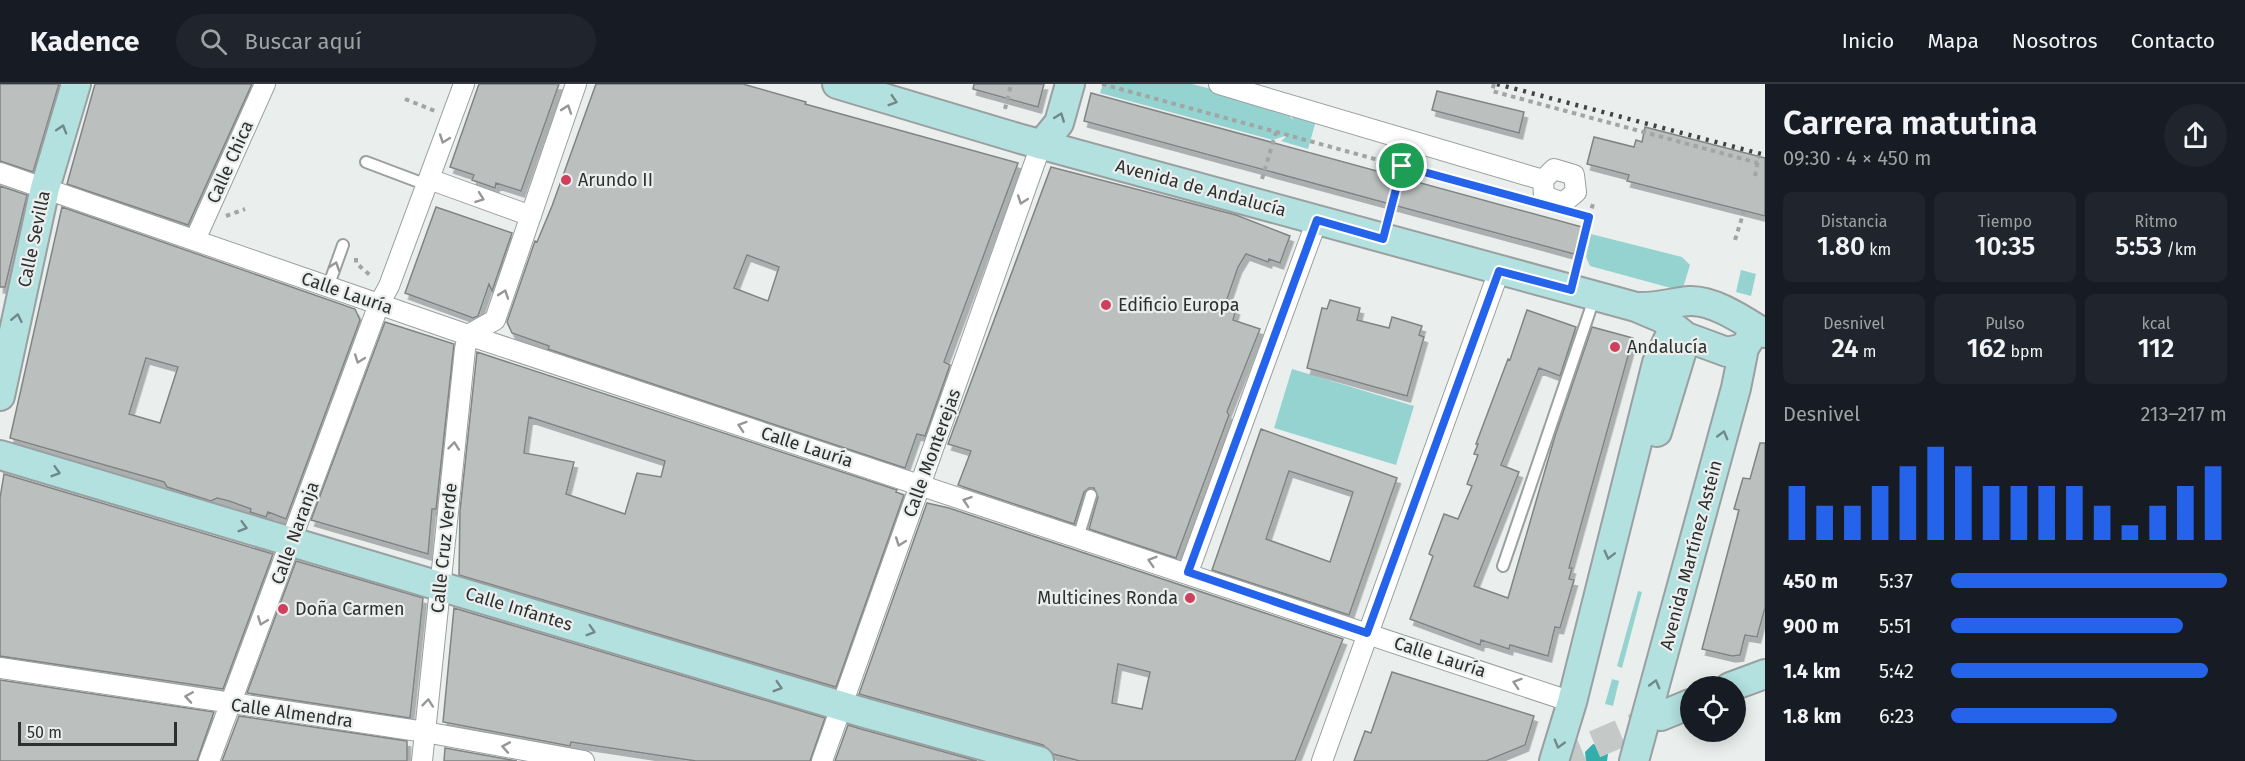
<!DOCTYPE html>
<html lang="es">
<head>
<meta charset="utf-8">
<style>
	body { margin:0; font-family:"Fira Sans",sans-serif; background:#20242c; color:#f1f3f6; height:100vh; display:flex; flex-direction:column; font-size:22px; white-space:nowrap }
	* { box-sizing:border-box; margin:0 }
	p { font-size:20px; color:#9ea1a6 }
	.icon { flex:none; width:33px; height:33px; fill:none; stroke:currentColor; stroke-width:2; stroke-linecap:round; stroke-linejoin:round }
	.map { position:relative; flex:1; overflow:hidden }
	.sheet { display:flex; flex-direction:column; background:#171b24; width:480px }
	.sheet>* { flex:none }
	.buttons { position:absolute; left:1680px; top:592px; display:grid; gap:12px }
	.buttons a { display:grid; place-items:center; width:66px; height:66px; border-radius:50%; background:#171b24; box-shadow:0 3px 15px #0003; font-size:30px }
	.scale { position:absolute; left:18px; bottom:15px; width:159px; box-sizing:border-box; padding-left:6px; border:3px solid #2e2f2f; border-top:0; font-size:16px; line-height:21px; white-space:nowrap; color:#2e2f2f; -webkit-text-stroke:4px #eaefee; paint-order:stroke }
	.pin { position:absolute; display:grid; place-items:center; width:51px; height:51px; color:#fff; margin:-26px; border:3px solid #fff; border-radius:50%; box-shadow:0 2px 6px #0007 }
	.round { display:grid; place-items:center; flex:none; width:63px; height:63px; border-radius:32px; background:#20242c }
	.summary { display:flex; align-items:center; justify-content:space-between; height:102px; padding:0 18px }
	h1 { font-size:33px; font-weight:600; line-height:45px }
	.metrics { display:grid; grid-template-columns:repeat(3,1fr); gap:9px; height:102px; padding:6px 18px }
	.metrics div { display:grid; align-content:center; border-radius:9px; background:#20242c; text-align:center }
	.metrics b { font-size:26px; font-weight:600 }
	.metrics small { font-size:16px; font-weight:400 }
	.metrics p { font-size:16px }
	.chart { height:168px; padding:12px 18px }
	.chart p { display:flex; justify-content:space-between }
	.chart svg { width:100%; height:108px; margin-top:6px; stroke:#2563eb; stroke-width:6 }
	ul { padding:0 18px; list-style:none; font-size:20px }
	li { display:grid; grid-template-columns:96px 72px 1fr; align-items:center; height:45px }
	li i { height:15px; border-radius:8px; background:#2563eb }
	header { display:flex; align-items:center; gap:36px; box-sizing:border-box; height:84px; padding:0 30px; background:#171b24; border-bottom:2px solid #363941 }
	header strong { font-size:28px }
	nav { display:flex; gap:33px; margin-inline-start:auto; font-size:21px }
	.search { width:420px; height:54px; background:#20242c; display:flex; align-items:center; gap:15px; box-sizing:border-box; padding:0 21px; border-radius:33px; color:#9ea1a6; font-size:22px }
	main { display:flex; flex:1; min-height:0 }
	.map>svg:first-child { display:block }
	.green { fill:#95d3d1 }
	.water { fill:#34aeab }
	.building { fill:#bbc0bf; stroke:#808484; stroke-width:1.5; fill-rule:evenodd; filter:url(#shadow) }
	.lines { fill:none; stroke-linecap:round; stroke-linejoin:round }
	.secondary-tunnel { stroke:#c4c9c8; stroke-width:28; stroke-dasharray:28 14; stroke-linecap:butt }
	.lane-casing { stroke:#9a9f9f; stroke-width:14 }
	.street-casing { stroke:#9a9f9f; stroke-width:22 }
	.secondary-casing { stroke:#9a9f9f; stroke-width:32 }
	.path { stroke:#a1a5a4; stroke-width:4; stroke-dasharray:4.5 4.5; stroke-linecap:butt }
	.lane { stroke:#fff; stroke-width:10 }
	.street { stroke:#fff; stroke-width:20 }
	.secondary { stroke:#b2e1e0; stroke-width:28 }
	.rail { stroke:#424444; stroke-width:4.5; stroke-dasharray:3 6; stroke-linecap:butt }
	.oneway { stroke:#708888 }
	.oneway2 { stroke:#969797 }
	.route-casing { stroke:#fff; stroke-width:12 }
	.route { stroke:#2563eb; stroke-width:8 }
	.poi-dot { fill:#d0405d; stroke:#eaefee; stroke-width:2 }
	.labels { text-anchor:middle; dominant-baseline:central; stroke-width:4.5; stroke-linejoin:round; paint-order:stroke }
	.street-label { font-size:18px; fill:#2e2f2f; stroke:#eaefee }
	.poi-label { font-size:18px; fill:#2e2f2f; stroke:#eaefee; text-anchor:start }
</style>
</head>
<body>
<header>
<strong>Kadence</strong>
<div class="search"><svg class="icon" aria-label="search" viewBox="0 0 24 24"><circle cx="10" cy="10" r="6"/><path d="M15 15l6 6"/></svg>Buscar aquí</div>
<nav><a>Inicio</a><a>Mapa</a><a>Nosotros</a><a>Contacto</a></nav>
</header>
<main>
<div class="map">
<svg width="1765" height="677" viewBox="0 0 1765 677">
	<defs>
		<filter id="shadow"><feDropShadow dx="3.5" dy="6" stdDeviation="0" flood-color="#0004"/></filter>
	</defs>
	<rect width="100%" height="100%" fill="#eaefee"/>
	<!-- green -->
	<path class="green" d="M 1103,0 L 1192,0 L 1273,21 L 1285,27 L 1293,36 L 1289,25 L 1317,33 L 1308,65 L 1281,57 L 1288,51 L 1273,56 L 1100,9 Z
		M 1591,150 L 1682,173 L 1690,181 L 1682,207 L 1590,182 L 1586,173 Z
		M 1741,186 L 1756,190 L 1751,212 L 1736,208 Z
		M 1292,285 L 1414,322 L 1396,381 L 1274,344 Z
		M 1638,507 L 1642,508 L 1622,584 L 1617,582 Z
		M 1612,595 L 1619,597 L 1613,622 L 1605,620 Z"/>
	<!-- water -->
	<path class="water" d="M 1593,660 L 1604,663 L 1608,670 L 1607,677 L 1586,677 L 1585,668 Z"/>
	<!-- building -->
	<path class="building" d="M 0,0 L 59,0 L 33,88 L 0,77 Z
		M 95,0 L 252,0 L 188,141 L 67,100 Z
		M 479,0 L 559,0 L 521,107 L 496,99 L 495,104 L 472,96 L 474,91 L 450,83 Z
		M 596,0 L 743,0 L 806,18 L 805,20 L 1018,79 L 944,278 L 950,281 L 925,352 L 917,350 L 905,384 L 548,265 L 549,262 L 512,249 L 507,238 L 535,157 L 537,158 L 552,122 ZM 747,171 L 779,183 L 768,217 L 734,204 Z
		M 974,0 L 1044,0 L 1038,23 L 973,5 Z
		M 1437,7 L 1524,28 L 1519,49 L 1432,26 Z
		M 1091,9 L 1582,143 L 1574,170 L 1084,37 Z
		M 1645,43 L 1765,74 L 1765,132 L 1627,97 L 1629,91 L 1587,80 L 1594,53 L 1634,63 L 1636,56 L 1642,58 Z
		M 1051,83 L 1236,131 L 1290,152 L 1280,179 L 1269,175 L 1268,178 L 1246,170 L 1238,183 L 1225,221 L 1236,225 L 1233,236 L 1260,245 L 1227,328 L 1229,331 L 1176,474 L 1089,445 L 1098,413 L 1094,404 L 1089,404 L 1084,408 L 1074,440 L 958,401 L 971,367 L 948,360 Z
		M 0,102 L 27,111 L 5,203 L 0,203 Z
		M 62,123 L 355,225 L 360,236 L 286,435 L 268,428 L 266,433 L 250,428 L 251,425 L 229,417 L 217,414 L 211,417 L 167,403 L 164,398 L 10,354 ZM 146,274 L 178,283 L 160,339 L 129,330 Z
		M 436,123 L 512,149 L 492,207 L 489,200 L 478,232 L 473,234 L 405,209 Z
		M 1330,216 L 1360,224 L 1357,236 L 1389,244 L 1392,233 L 1422,242 L 1419,251 L 1424,253 L 1407,312 L 1307,284 L 1322,224 L 1327,225 Z
		M 1527,226 L 1576,243 L 1560,292 L 1539,284 L 1501,381 L 1519,388 L 1474,502 L 1508,514 L 1555,352 L 1592,243 L 1633,254 L 1569,484 L 1572,484 L 1569,495 L 1574,496 L 1560,544 L 1555,543 L 1548,572 L 1510,561 L 1509,565 L 1481,556 L 1480,561 L 1410,535 L 1433,472 L 1429,470 L 1444,430 L 1458,435 L 1472,402 L 1467,400 L 1478,371 L 1474,370 L 1478,360 L 1476,360 L 1508,275 L 1510,276 Z
		M 385,238 L 454,260 L 436,425 L 432,425 L 428,470 L 311,436 Z
		M 477,268 L 897,406 L 896,408 L 904,411 L 836,603 L 459,491 L 460,427 ZM 529,333 L 665,377 L 661,393 L 637,389 L 625,430 L 566,410 L 574,378 L 524,369 Z
		M 1261,345 L 1397,394 L 1349,531 L 1212,486 ZM 1289,387 L 1353,408 L 1330,478 L 1266,455 Z
		M 1760,359 L 1765,359 L 1765,524 L 1757,553 L 1745,551 L 1740,571 L 1732,572 L 1702,565 L 1739,426 L 1734,425 L 1743,394 L 1750,395 Z
		M 4,390 L 273,470 L 223,605 L 0,572 L 0,414 Z
		M 927,419 L 949,424 L 1343,555 L 1295,677 L 1080,677 L 1053,670 L 1043,661 L 859,610 ZM 1118,580 L 1150,588 L 1142,625 L 1112,619 Z
		M 296,477 L 423,514 L 410,634 L 247,609 Z
		M 454,524 L 825,634 L 810,677 L 696,677 L 571,658 L 570,662 L 443,638 Z
		M 1392,588 L 1534,632 L 1525,661 L 1486,677 L 1354,677 L 1365,647 L 1371,649 Z
		M 0,596 L 214,628 L 197,677 L 0,677 Z
		M 239,632 L 407,657 L 407,677 L 222,677 Z
		M 848,641 L 861,645 L 977,677 L 835,677 Z
		M 445,664 L 517,677 L 444,677 Z"/>
	<g class="lines">
		<!-- secondary-tunnel -->
		<path class="secondary-tunnel" d="M 1556,677 L 1661,632"/>
		<defs>
			<path id="lane" d="M 366,78 L 427,101
				M 328,203 L 343,161
				M 1078,454 L 1091,411
				M 1503,482 L 1595,212"/>
			<path id="street" d="M 1219,0 L 1543,96
				M 1554,85 L 1574,91 L 1576,108 L 1563,119 L 1544,112 L 1543,96 Z
				M 0,89 L 468,251 L 1572,618
				M 429,95 L 531,132
				M 195,156 L 265,0
				M 1188,488 L 1317,136
				M 0,584 L 425,648 L 584,677
				M 209,677 L 379,220 L 389,202 L 464,0
				M 422,677 L 465,265 L 468,251 L 495,236 L 576,0
				M 822,677 L 1041,61
				M 1322,677 L 1499,187"/>
			<path id="secondary" d="M 837,0 L 1021,55 L 1636,223 L 1662,234 L 1686,253 L 1727,268 L 1744,264
				M 1041,61 L 1059,39 L 1070,0
				M 1638,223 C 1658,224 1673,218 1690,217 C 1714,216 1744,237 1764,249
				M 0,312 L 45,104 L 76,0
				M 1657,348 L 1686,253
				M 0,371 L 865,629 L 1039,677
				M 1730,603 L 1765,590
				M 1661,632 L 1690,620
				M 1554,677 L 1572,618 L 1657,279 L 1668,256 L 1676,249
				M 1634,677 L 1736,304 L 1744,264 L 1752,251 L 1749,240"/>
		</defs>
		<!-- lane casing -->
		<use href="#lane" class="lane-casing"/>
		<!-- street casing -->
		<use href="#street" class="street-casing"/>
		<!-- secondary casing -->
		<use href="#secondary" class="secondary-casing"/>
		<!-- path -->
		<path class="path" d="M 1102,0 L 1524,116
			M 1494,0 L 1492,7 L 1758,79
			M 405,15 L 435,27
			M 1005,25 L 1011,0
			M 1755,92 L 1759,72
			M 1262,95 L 1276,48
			M 1390,131 L 1402,82
			M 226,132 L 245,125
			M 1589,133 L 1593,120
			M 1735,156 L 1744,127
			M 356,174 L 356,179 L 371,192
			M 1577,182 L 1589,133 L 1578,130"/>
		<!-- lane -->
		<use href="#lane" class="lane"/>
		<!-- street -->
		<use href="#street" class="street"/>
		<!-- secondary -->
		<use href="#secondary" class="secondary"/>
		<!-- rail -->
		<path class="rail" d="M 1497,0 L 1765,71"/>
	</g>
	<!-- one-way arrows -->
	<defs><path id="oneway-chevron" d="M-2-3.5L2.5 0L-2 3.5" fill="none" stroke-width="1.6" stroke-linecap="round" stroke-linejoin="round" transform="scale(1.5)"/></defs>
	<g class="oneway">
		<use href="#oneway-chevron" transform="translate(893 17) rotate(17)"/>
		<use href="#oneway-chevron" transform="translate(1060 33) rotate(-69)"/>
		<use href="#oneway-chevron" transform="translate(62 45) rotate(-73)"/>
		<use href="#oneway-chevron" transform="translate(17 234) rotate(-78)"/>
		<use href="#oneway-chevron" transform="translate(1723 351) rotate(-75)"/>
		<use href="#oneway-chevron" transform="translate(56 388) rotate(16)"/>
		<use href="#oneway-chevron" transform="translate(243 443) rotate(16)"/>
		<use href="#oneway-chevron" transform="translate(1609 471) rotate(104)"/>
		<use href="#oneway-chevron" transform="translate(591 547) rotate(17)"/>
		<use href="#oneway-chevron" transform="translate(1655 600) rotate(-75)"/>
		<use href="#oneway-chevron" transform="translate(778 603) rotate(17)"/>
		<use href="#oneway-chevron" transform="translate(1559 660) rotate(106)"/>
	</g>
	<g class="oneway2">
		<use href="#oneway-chevron" transform="translate(567 25) rotate(-71)"/>
		<use href="#oneway-chevron" transform="translate(444 55) rotate(110)"/>
		<use href="#oneway-chevron" transform="translate(480 114) rotate(20)"/>
		<use href="#oneway-chevron" transform="translate(1022 116) rotate(110)"/>
		<use href="#oneway-chevron" transform="translate(335 182) rotate(-71)"/>
		<use href="#oneway-chevron" transform="translate(504 210) rotate(-71)"/>
		<use href="#oneway-chevron" transform="translate(359 275) rotate(110)"/>
		<use href="#oneway-chevron" transform="translate(742 342) rotate(-162)"/>
		<use href="#oneway-chevron" transform="translate(454 362) rotate(-84)"/>
		<use href="#oneway-chevron" transform="translate(967 417) rotate(-161)"/>
		<use href="#oneway-chevron" transform="translate(900 458) rotate(110)"/>
		<use href="#oneway-chevron" transform="translate(1152 477) rotate(-163)"/>
		<use href="#oneway-chevron" transform="translate(262 537) rotate(111)"/>
		<use href="#oneway-chevron" transform="translate(1517 599) rotate(-162)"/>
		<use href="#oneway-chevron" transform="translate(189 613) rotate(-171)"/>
		<use href="#oneway-chevron" transform="translate(428 619) rotate(-84)"/>
		<use href="#oneway-chevron" transform="translate(506 663) rotate(-170)"/>
	</g>
	<g class="lines">
		<defs>
			<path id="route" d="M 1402,82 L 1589,133 L 1571,206 L 1499,187 L 1367,549 L 1188,488 L 1317,136 L 1383,155 Z"/>
		</defs>
		<!-- route casing -->
		<use href="#route" class="route-casing"/>
		<!-- route -->
		<use href="#route" class="route"/>
	</g>
	<!-- markers -->
	<g class="poi-dot">
		<circle cx="566" cy="96" r="6"/>
		<circle cx="1106" cy="221" r="6"/>
		<circle cx="1615" cy="263" r="6"/>
		<circle cx="1190" cy="514" r="6"/>
		<circle cx="283" cy="525" r="6"/>
	</g>
	<g class="labels">
		<!-- street labels -->
		<g class="street-label">
			<text transform="translate(230 78) rotate(-66)">Calle Chica</text>
			<text transform="translate(1201 104) rotate(15)">Avenida de Andalucía</text>
			<text transform="translate(34 155) rotate(-78)">Calle Sevilla</text>
			<text transform="translate(347 209) rotate(19)">Calle Lauría</text>
			<text transform="translate(807 363) rotate(18)">Calle Lauría</text>
			<text transform="translate(932 369) rotate(-70)">Calle Monterejas</text>
			<text transform="translate(295 449) rotate(-70)">Calle Naranja</text>
			<text transform="translate(444 464) rotate(-84)">Calle Cruz Verde</text>
			<text transform="translate(1691 471) rotate(-75)">Avenida Martínez Astein</text>
			<text transform="translate(519 525) rotate(17)">Calle Infantes</text>
			<text transform="translate(1440 573) rotate(18)">Calle Lauría</text>
			<text transform="translate(292 629) rotate(8)">Calle Almendra</text>
		</g>
		<!-- poi labels -->
		<g class="poi-label">
			<text x="578" y="96">Arundo II</text>
			<text x="1118" y="221">Edificio Europa</text>
			<text x="1627" y="263">Andalucía</text>
			<text x="1178" y="514" text-anchor="end">Multicines Ronda</text>
			<text x="295" y="525">Doña Carmen</text>
		</g>
	</g>
</svg>
<div class="buttons">
<a><svg class="icon" aria-label="locate" viewBox="0 0 24 24"><circle cx="12" cy="12" r="6"/><path d="M12 2v4M12 18v4M2 12h4M18 12h4"/></svg></a>
</div>
<div class="scale">50 m</div>
<div class="pin" style="left:1402px;top:82px;background:#1e9e55"><svg class="icon" aria-label="arrive" viewBox="0 0 24 24"><path d="M6 21V4h12l-3 4 3 4H6"/></svg></div>
</div>
<section class="sheet">
<div class="summary"><div><h1>Carrera matutina</h1><p>09:30 · 4 × 450 m</p></div><a class="round"><svg class="icon" aria-label="share" viewBox="0 0 24 24"><path d="M12 15V3M7 8l5-5 5 5M5 13v7h14v-7"/></svg></a></div>
<div class="metrics">
<div><p>Distancia</p><b>1.80<small> km</small></b></div>
<div><p>Tiempo</p><b>10:35</b></div>
<div><p>Ritmo</p><b>5:53<small> /km</small></b></div>
</div>
<div class="metrics">
<div><p>Desnivel</p><b>24<small> m</small></b></div>
<div><p>Pulso</p><b>162<small> bpm</small></b></div>
<div><p>kcal</p><b>112</b></div>
</div>
<div class="chart"><p><span>Desnivel</span>213–217 m</p>
<svg viewBox="0 0 160 44" preserveAspectRatio="none"><path d="M5 44V22M15 44V30M25 44V30M35 44V22M45 44V14M55 44V6M65 44V14M75 44V22M85 44V22M95 44V22M105 44V22M115 44V30M125 44V38M135 44V30M145 44V22M155 44V14"/></svg>
</div>
<ul>
<li><b>450 m</b>5:37<i style="width:100%"></i></li>
<li><b>900 m</b>5:51<i style="width:84%"></i></li>
<li><b>1.4 km</b>5:42<i style="width:93%"></i></li>
<li><b>1.8 km</b>6:23<i style="width:60%"></i></li>
</ul>
</section>
</main>
</body>
</html>
